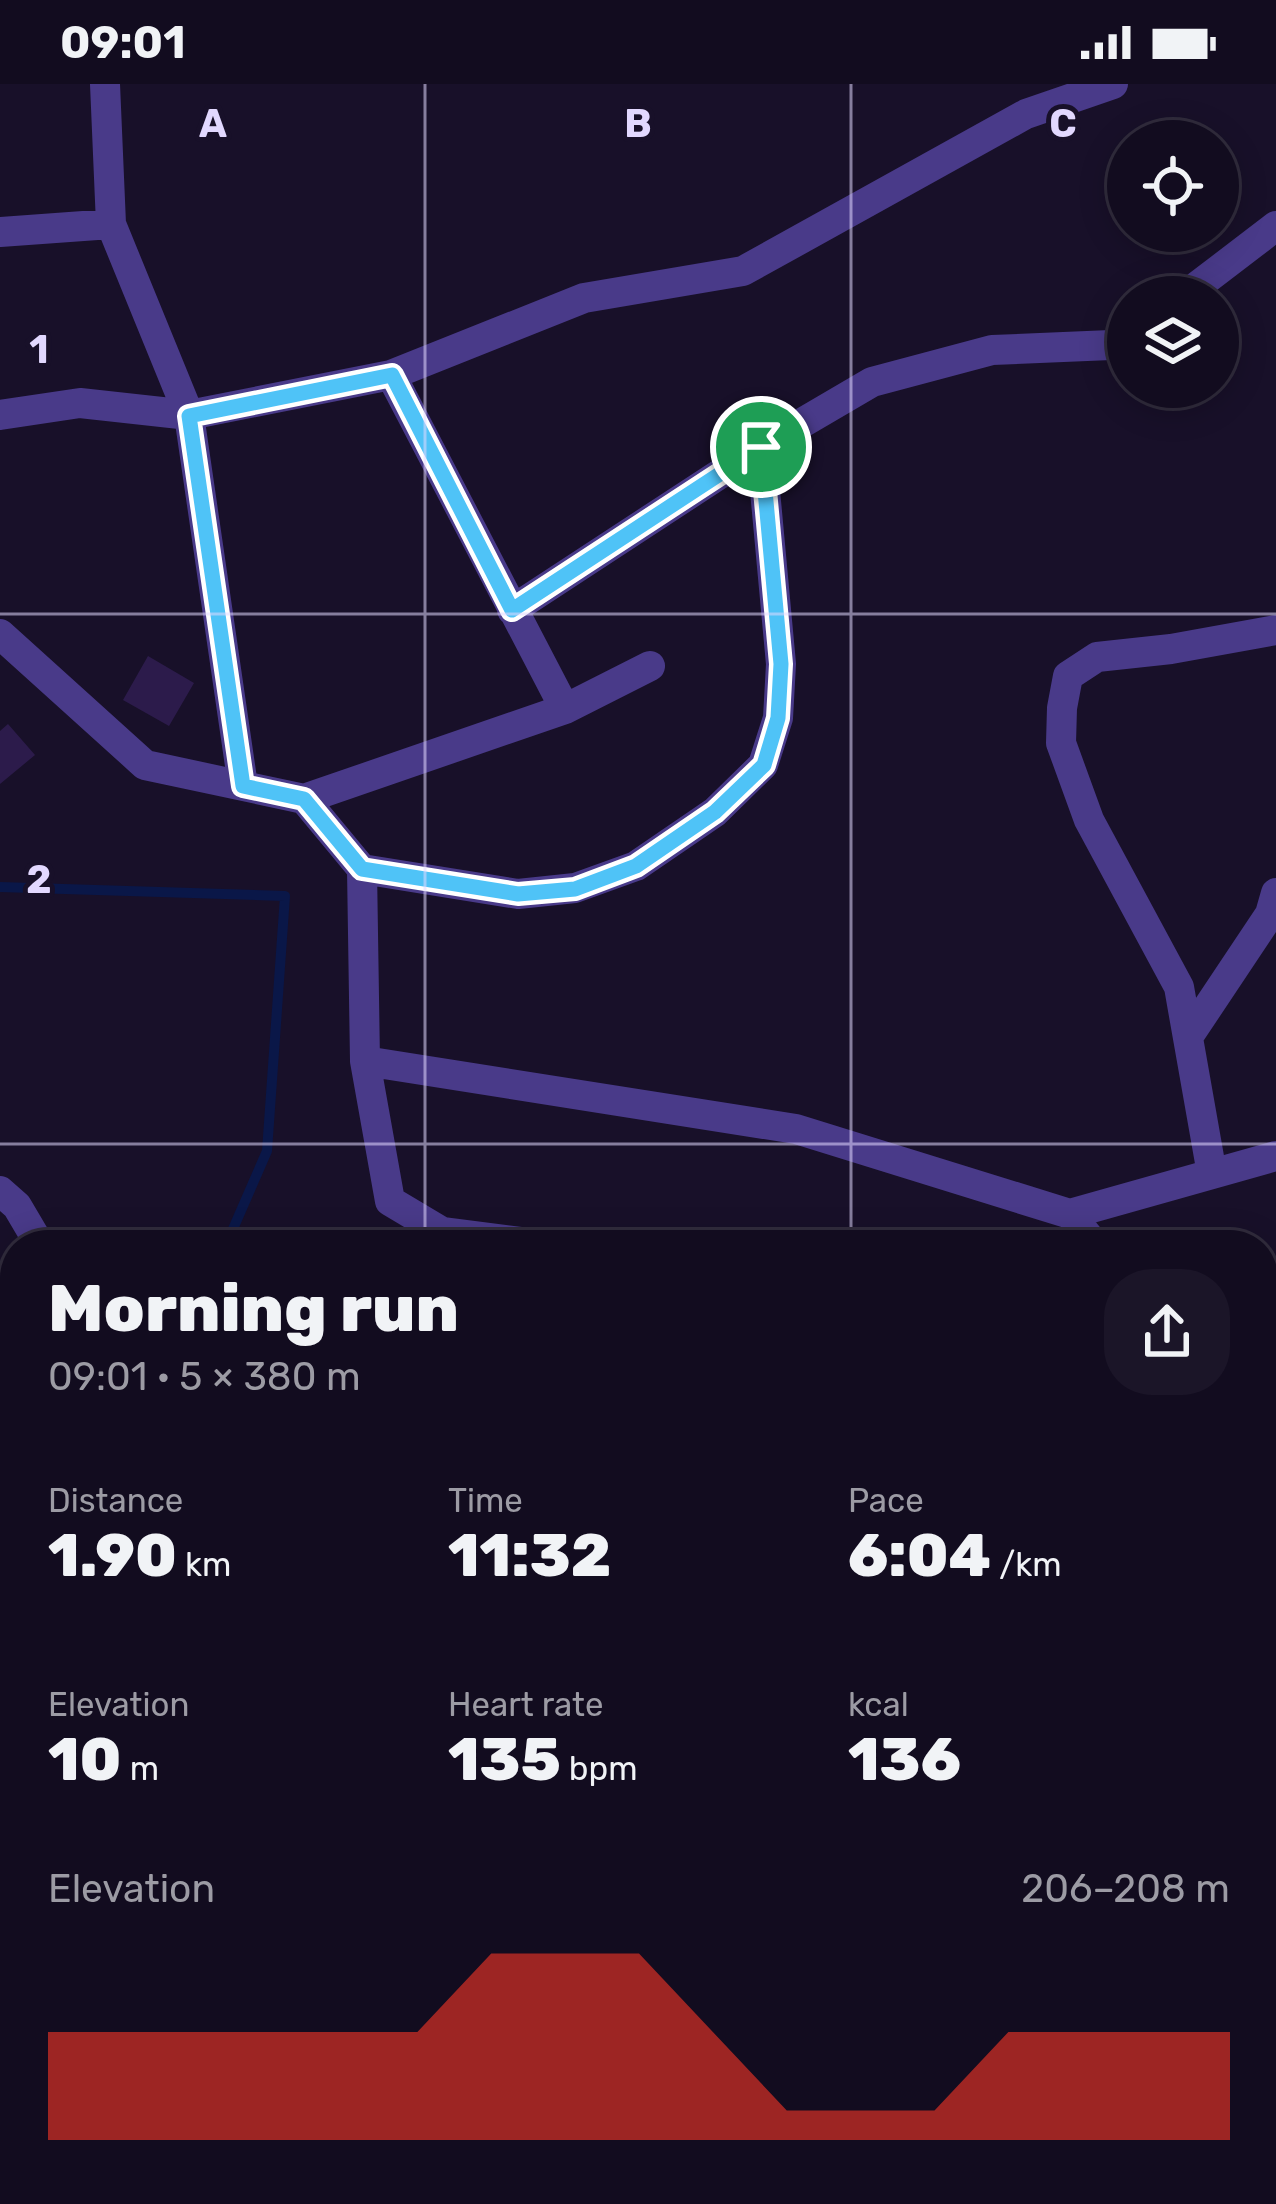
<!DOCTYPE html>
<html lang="en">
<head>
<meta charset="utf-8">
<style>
	body { margin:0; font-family:Rubik,sans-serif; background:#1b1528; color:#f1f3f6; height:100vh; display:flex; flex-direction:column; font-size:45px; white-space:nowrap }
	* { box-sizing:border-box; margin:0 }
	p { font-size:39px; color:#9c9ba4 }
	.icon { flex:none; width:66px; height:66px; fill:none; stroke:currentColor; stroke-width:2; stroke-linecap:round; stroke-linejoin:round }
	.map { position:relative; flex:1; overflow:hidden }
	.panel { position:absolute; left:0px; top:1146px; width:1278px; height:975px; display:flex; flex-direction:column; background:#120c1f; border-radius:48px 48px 0 0; box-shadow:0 6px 30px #0003,0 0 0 3px #312c3d }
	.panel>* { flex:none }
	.buttons { position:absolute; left:1107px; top:36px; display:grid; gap:24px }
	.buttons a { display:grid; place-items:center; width:132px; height:132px; border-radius:50%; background:#120c1f; box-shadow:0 6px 30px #0003,0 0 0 3px #312c3d; font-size:60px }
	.pin { position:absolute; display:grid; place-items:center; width:102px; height:102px; color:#fff; margin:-51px; border:6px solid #fff; border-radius:50%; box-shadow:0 3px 12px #0007 }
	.round { display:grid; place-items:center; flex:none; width:126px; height:126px; border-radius:48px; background:#1b1528 }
	.head { display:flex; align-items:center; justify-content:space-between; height:204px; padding:0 48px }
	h1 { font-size:66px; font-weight:800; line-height:90px }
	.metrics { display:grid; grid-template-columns:repeat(3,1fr); gap:18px; height:204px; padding:12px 48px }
	.metrics div { display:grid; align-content:center }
	.metrics b { font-size:60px; font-weight:800 }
	.metrics small { font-size:33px; font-weight:400 }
	.metrics p { font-size:33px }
	.chart { height:336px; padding:24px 48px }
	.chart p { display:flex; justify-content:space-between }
	.chart svg { width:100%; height:216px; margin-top:12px; fill:#d93025; opacity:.7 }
	.status { display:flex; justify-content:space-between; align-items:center; height:84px; padding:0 60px; background:#120c1f; direction:ltr }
	.status svg { height:33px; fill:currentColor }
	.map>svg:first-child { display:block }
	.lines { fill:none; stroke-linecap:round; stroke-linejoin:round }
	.stream { stroke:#0a1748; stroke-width:10 }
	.building { fill:#2c1b4b }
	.minor { stroke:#493a89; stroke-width:30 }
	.route-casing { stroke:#fff; stroke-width:24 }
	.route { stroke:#4fc3f7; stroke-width:15 }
	.grid { fill:none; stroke:#e2d8ff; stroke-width:3; stroke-opacity:0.55 }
	.grid-label { font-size:39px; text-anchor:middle; font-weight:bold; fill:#e2d8ff; stroke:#181029; stroke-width:10; stroke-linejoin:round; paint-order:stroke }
</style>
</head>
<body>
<div class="status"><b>09:01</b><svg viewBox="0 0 49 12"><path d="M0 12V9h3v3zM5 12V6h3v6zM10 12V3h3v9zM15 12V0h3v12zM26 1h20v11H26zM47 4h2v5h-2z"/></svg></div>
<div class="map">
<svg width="1276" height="2120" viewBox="0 0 1276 2120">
	<rect width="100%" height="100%" fill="#181029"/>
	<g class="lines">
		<!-- stream -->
		<path class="stream" d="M 0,803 L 285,812 L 267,1067 L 226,1161
			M 1263,1694 L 1276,1705"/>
	</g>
	<!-- building -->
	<path class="building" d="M 148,572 L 194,599 L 169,642 L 123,616 Z
		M 8,640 L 35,671 L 0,700 L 0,647 Z"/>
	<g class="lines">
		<!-- minor -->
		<path class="minor" d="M 105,0 L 111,140 L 189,331 L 243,702
			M 0,148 L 111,140
			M 1183,213 L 1276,142
			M 391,291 L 565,625
			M 0,331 L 80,319 L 189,331 L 391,291 L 584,214 L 743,187 L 1026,30 L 1113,0
			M 512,526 L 761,363 L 872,298 L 992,266 L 1111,261 L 1128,254
			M 0,550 L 145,681 L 304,715 L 565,625 L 650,582
			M 304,715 L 362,785 L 365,977 L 390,1117 L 442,1148 L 544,1161
			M 362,785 L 518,810 L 575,804 L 636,782 L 715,728 L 763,681 L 778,634 L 781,580 L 761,363
			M 1188,953 L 1270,830 L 1276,809
			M 365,977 L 796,1045 L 1070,1130 L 1276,1072
			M 1212,1090 L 1179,903 L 1089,736 L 1061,659 L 1062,624 L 1068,592 L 1097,573 L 1171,565 L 1276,546
			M 0,1107 L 17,1122 L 40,1161
			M 1070,1130 L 1095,1161
			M 1263,1319 L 1276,1329
			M 0,1508 L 15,1519
			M 0,1857 L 15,1869
			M 0,2063 L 15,2057
			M 260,2106 L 263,2120
			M 749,2106 L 771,2120
			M 942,2106 L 956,2120
			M 1137,2106 L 1147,2120"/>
	</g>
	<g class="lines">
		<defs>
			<path id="route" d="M 392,291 L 512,526 L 761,363 L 781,580 L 778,634 L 764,681 L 715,728 L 636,782 L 575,805 L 518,810 L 362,785 L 304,715 L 243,702 L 189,332 Z"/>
		</defs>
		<!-- route casing -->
		<use href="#route" class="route-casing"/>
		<!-- route -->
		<use href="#route" class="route"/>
	</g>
	<!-- grid -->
	<path class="grid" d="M 425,0 L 425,1161M 851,0 L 851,1161M 0,530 L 1276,530M 0,1060 L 1276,1060M 0,1590 L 15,1590M 1263,1590 L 1276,1590M 425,2106 L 425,2120M 851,2106 L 851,2120"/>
	<g class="grid-label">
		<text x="213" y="53">A</text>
		<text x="638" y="53">B</text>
		<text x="1063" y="53">C</text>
		<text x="39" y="279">1</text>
		<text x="39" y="809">2</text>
	</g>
</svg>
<div class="buttons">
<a><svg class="icon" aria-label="locate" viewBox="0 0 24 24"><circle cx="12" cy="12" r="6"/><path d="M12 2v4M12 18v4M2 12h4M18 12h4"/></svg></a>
<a><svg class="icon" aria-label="layers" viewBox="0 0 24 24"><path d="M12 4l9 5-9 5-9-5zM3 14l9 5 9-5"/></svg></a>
</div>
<div class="pin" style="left:761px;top:363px;background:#1e9e55"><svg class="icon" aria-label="arrive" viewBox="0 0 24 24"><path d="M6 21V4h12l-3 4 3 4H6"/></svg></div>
<section class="panel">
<div class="head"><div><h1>Morning run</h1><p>09:01 · 5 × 380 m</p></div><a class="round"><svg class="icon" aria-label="share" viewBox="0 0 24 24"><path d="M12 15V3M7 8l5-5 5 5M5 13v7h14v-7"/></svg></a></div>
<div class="metrics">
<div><p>Distance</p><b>1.90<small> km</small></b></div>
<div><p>Time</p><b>11:32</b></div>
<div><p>Pace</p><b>6:04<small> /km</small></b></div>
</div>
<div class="metrics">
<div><p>Elevation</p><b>10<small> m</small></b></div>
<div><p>Heart rate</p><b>135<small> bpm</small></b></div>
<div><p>kcal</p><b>136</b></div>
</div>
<div class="chart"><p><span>Elevation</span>206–208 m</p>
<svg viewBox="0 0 160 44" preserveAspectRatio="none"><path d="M0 44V22L10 22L20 22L30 22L40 22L50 22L60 6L70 6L80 6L90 22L100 38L110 38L120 38L130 22L140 22L150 22L160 22V44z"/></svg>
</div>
</section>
</div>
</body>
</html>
